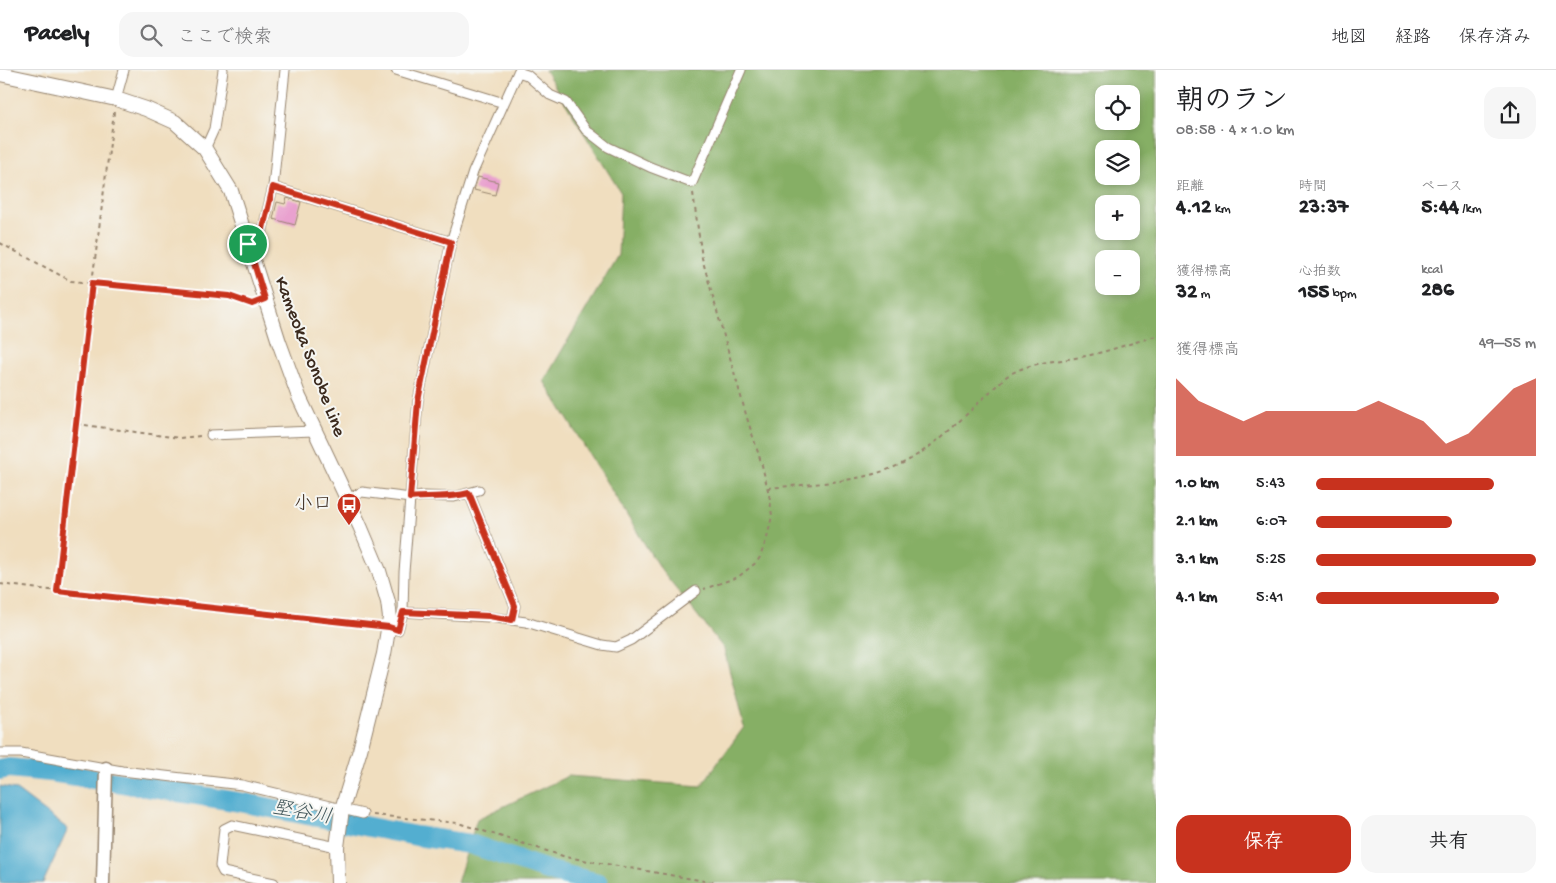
<!DOCTYPE html>
<html lang="ja">
<head>
<meta charset="utf-8">
<style>
	body { margin:0; font-family:"Gochi Hand","Klee One",sans-serif; background:#f6f6f6; color:#202124; height:100vh; display:flex; flex-direction:column; font-size:19px; white-space:nowrap }
	* { box-sizing:border-box; margin:0 }
	p { font-size:16px; color:#757577 }
	.icon { flex:none; width:28px; height:28px; fill:none; stroke:currentColor; stroke-width:2; stroke-linecap:round; stroke-linejoin:round }
	.map { position:relative; flex:1; overflow:hidden }
	.sheet { display:flex; flex-direction:column; background:#fff; width:400px }
	.sheet>* { flex:none }
	.buttons { position:absolute; left:1095px; top:15px; display:grid; gap:10px }
	.buttons a { display:grid; place-items:center; width:45px; height:45px; border-radius:10px; background:#fff; box-shadow:0 2px 8px #0003; font-size:25px }
	.pin { position:absolute; display:grid; place-items:center; width:42px; height:42px; color:#fff; margin:-21px; border:2px solid #fff; border-radius:50%; box-shadow:0 1px 5px #0007 }
	.round { display:grid; place-items:center; flex:none; width:52px; height:52px; border-radius:15px; background:#f6f6f6 }
	.overview { display:flex; align-items:center; justify-content:space-between; height:85px; padding:0 20px }
	h1 { font-size:28px; font-weight:800; line-height:38px }
	.figures { display:grid; grid-template-columns:repeat(3,1fr); gap:8px; height:85px; padding:5px 20px }
	.figures div { display:grid; align-content:center }
	.figures b { font-size:21px; font-weight:800 }
	.figures small { font-size:14px; font-weight:400 }
	.figures p { font-size:14px }
	.chart { height:140px; padding:10px 20px }
	.chart p { display:flex; justify-content:space-between }
	.chart svg { width:100%; height:90px; margin-top:5px; fill:#c8321e; opacity:.7 }
	.primary-button { display:flex; gap:10px; margin-top:auto; padding:10px 20px }
	.primary-button a { flex:1; height:58px; border-radius:15px; background:#c8321e; color:#fff; font-size:20px; font-weight:800; line-height:58px; text-align:center }
	.primary-button a+a { background:#f6f6f6; color:#202124 }
	ul { padding:0 20px; list-style:none; font-size:16px }
	li { display:grid; grid-template-columns:80px 60px 1fr; align-items:center; height:38px }
	li i { height:12px; border-radius:6px; background:#c8321e }
	header { display:flex; align-items:center; gap:30px; box-sizing:border-box; height:70px; padding:0 25px; background:#fff; border-bottom:1px solid #e0e0e0 }
	header strong { font-size:24px }
	nav { display:flex; gap:28px; margin-inline-start:auto; font-size:18px }
	.search { width:350px; height:45px; background:#f6f6f6; display:flex; align-items:center; gap:12px; box-sizing:border-box; padding:0 18px; border-radius:15px; color:#757577; font-size:19px }
	main { display:flex; flex:1; min-height:0 }
	.map>svg:first-child { display:block }
	.forest { fill:#86af65; stroke:#606c42; fill-rule:evenodd }
	.water { fill:#52aed0; stroke:#466c77 }
	.lines { fill:none; stroke-linecap:round; stroke-linejoin:round }
	.river { stroke:#52aed0; stroke-width:20 }
	.building { fill:#e9a1cf }
	.street-casing { stroke:#96846e; stroke-width:11 }
	.secondary-casing { stroke:#96846e; stroke-width:15 }
	.primary-casing { stroke:#96846e; stroke-width:16 }
	.path { stroke:#96846e; stroke-width:2; stroke-dasharray:4 4; stroke-linecap:butt }
	.street { stroke:#fff; stroke-width:9 }
	.secondary { stroke:#fff; stroke-width:12 }
	.primary { stroke:#fff; stroke-width:14 }
	.route-casing { stroke:#fff; stroke-width:10 }
	.route { stroke:#c8321e; stroke-width:6 }
	.labels { text-anchor:middle; dominant-baseline:central; stroke-width:4; stroke-linejoin:round; paint-order:stroke }
	.street-label { font-size:19px; fill:#3b2a1e; stroke:#f6f6f2 }
	.poi-label { font-size:19px; fill:#3b2a1e; stroke:#f6f6f2; text-anchor:end }
	.water-label { font-size:20px; font-style:italic; fill:#43585c; stroke:#f6f6f2 }
</style>
</head>
<body>
<header>
<strong>Pacely</strong>
<div class="search"><svg class="icon" aria-label="search" viewBox="0 0 24 24"><circle cx="10" cy="10" r="6"/><path d="M15 15l6 6"/></svg>ここで検索</div>
<nav><a>地図</a><a>経路</a><a>保存済み</a></nav>
</header>
<main>
<div class="map">
<svg width="1156" height="813" viewBox="0 0 1156 813">
	<rect width="100%" height="100%" fill="#f6f6f2"/>
	<filter id="ink" filterUnits="userSpaceOnUse"><feTurbulence type="fractalNoise" baseFrequency=".02" numOctaves="2"/><feDisplacementMap in="SourceGraphic" scale="10" xChannelSelector="R" yChannelSelector="G"/><feConvolveMatrix kernelMatrix="1 2 1 2 8 2 1 2 1" color-interpolation-filters="sRGB"/></filter>
	<filter id="wash" filterUnits="userSpaceOnUse"><feTurbulence type="fractalNoise" baseFrequency=".0096" numOctaves="4" result="noise"/><feDisplacementMap in="SourceGraphic" scale="20" xChannelSelector="R" yChannelSelector="G"/><feGaussianBlur stdDeviation="1.12" result="paint"/><feColorMatrix in="noise" values="0 0 0 0 0 0 0 0 0 0 0 0 0 0 0 0 0 1.4 0 .05"/><feComposite in="paint" operator="in"/></filter>
	<g filter="url(#wash)">
		<rect width="100%" height="100%" fill="#f0debf"/>
		<!-- forest -->
		<path class="forest" d="M 545,0 L 1156,0 L 1156,813 L 457,813 L 477,749 L 568,706 L 701,716 L 744,657 L 724,579 L 657,494 L 544,311 L 618,185 L 621,123 ZM 1104,24 L 1131,24 L 1131,51 L 1104,51 ZM 1104,79 L 1131,79 L 1131,106 L 1104,106 ZM 1104,134 L 1131,134 L 1131,161 L 1104,161 ZM 1104,189 L 1131,189 L 1131,216 L 1104,216 Z"/>
		<!-- water -->
		<path class="water" d="M 0,716 L 15,719 L 68,759 L 43,813 L 0,813 Z"/>
		<g class="lines">
			<!-- river -->
			<path class="river" d="M 0,700 L 9,698 L 50,702 L 116,712 L 245,733 L 416,766 L 470,774 L 550,801 L 598,813"/>
		</g>
		<g id="blocks">
			<!-- building -->
			<path class="building" d="M 478,107 L 498,112 L 495,125 L 474,120 Z
				M 287,128 L 301,132 L 295,155 L 273,149 L 277,132 L 285,134 Z"/>
		</g>
	</g>
	<g filter="url(#ink)">
		<use href="#blocks" fill-opacity="0" stroke="#96846e" stroke-width="1"/>
		<g class="lines">
			<defs>
				<path id="street" d="M 396,0 L 504,33
					M 518,2 L 527,5 L 550,25 L 566,32 L 586,60 L 608,77 L 650,97 L 692,113 L 741,0
					M 116,29 L 124,0
					M 205,79 L 214,59 L 223,0
					M 273,117 L 451,172
					M 248,175 L 260,171 L 273,117 L 285,0
					M 211,365 L 314,361
					M 469,423 L 515,536 L 512,550
					M 347,429 L 362,422 L 411,428 L 423,426 L 454,427 L 479,420
					M 403,542 L 489,547 L 526,552 L 602,575 L 616,577 L 631,570 L 696,521
					M 389,557 L 398,560 L 403,542 L 404,502 L 418,331 L 451,172 L 473,102 L 519,0
					M 0,683 L 21,683 L 122,701 L 242,715 L 363,744
					M 274,813 L 223,802 L 220,796 L 224,759 L 232,755 L 337,777"/>
				<path id="secondary" d="M 103,813 L 106,698"/>
				<path id="primary" d="M 0,4 L 116,29 L 146,39 L 175,52 L 205,79 L 231,121 L 279,272 L 299,327 L 360,456 L 379,501 L 388,532 L 390,548 L 384,584 L 360,680 L 342,739 L 337,777 L 338,813"/>
			</defs>
			<!-- street casing -->
			<use href="#street" class="street-casing"/>
			<!-- secondary casing -->
			<use href="#secondary" class="secondary-casing"/>
			<!-- primary casing -->
			<use href="#primary" class="primary-casing"/>
			<!-- path -->
			<path class="path" d="M 114,42 L 92,213 L 57,521 L 376,556
				M 693,123 L 702,188 L 747,348 L 762,395 L 770,429 L 772,446 L 767,468 L 760,487 L 757,492 L 738,507 L 704,519
				M 0,173 L 71,211 L 229,226 L 254,233
				M 77,354 L 179,368 L 201,366
				M 768,418 C 817,413 875,413 917,385 C 950,364 978,332 1007,306 C 1032,291 1054,292 1081,287 C 1107,282 1131,273 1156,266
				M 0,514 L 57,521
				M 373,745 L 458,753 L 566,787 L 716,813"/>
			<!-- street -->
			<use href="#street" class="street"/>
			<!-- secondary -->
			<use href="#secondary" class="secondary"/>
			<!-- primary -->
			<use href="#primary" class="primary"/>
		</g>
	</g>
	<g class="lines" filter="url(#ink)">
		<defs>
			<path id="route" d="M 273,117 L 451,172 L 418,331 L 410,428 C 432,425 448,429 469,423 L 515,536 L 512,550 L 489,546 L 403,542 L 398,560 L 389,557 L 57,521 L 92,213 L 229,226 L 252,234 L 265,229 L 248,174 L 260,171 Z"/>
		</defs>
		<!-- route casing -->
		<use href="#route" class="route-casing"/>
		<!-- route -->
		<use href="#route" class="route"/>
	</g>
	<!-- icons -->
	<defs>
		<symbol id="bus-pin" viewBox="-11 -11 22 30"><path d="M0 17L-7.5 6A9.5 9.5 0 1 1 7.5 6Z" fill="#c8321e" stroke="#f6f6f2"/><path d="M-5-6H5V4H4V6H2V4H-2V6H-4V4H-5ZM-3.5-4V0h7V-4ZM-3.5 1.2v1.5H-2V1.2ZM2 1.2v1.5H3.5V1.2Z" fill="#fff"/></symbol>
	</defs>
	<g fill-rule="evenodd">
		<use href="#bus-pin" x="335" y="421" width="28" height="38"/>
	</g>
	<g class="labels">
		<!-- street labels -->
		<g class="street-label">
			<text transform="translate(309 287) rotate(69)">Kameoka Sonobe Line</text>
		</g>
		<!-- poi labels -->
		<g class="poi-label">
			<text x="332" y="435">小口</text>
		</g>
		<!-- water labels -->
		<g class="water-label">
			<text transform="translate(302 744) rotate(10)">堅谷川</text>
		</g>
	</g>
</svg>
<div class="buttons">
<a><svg class="icon" aria-label="locate" viewBox="0 0 24 24"><circle cx="12" cy="12" r="6"/><path d="M12 2v4M12 18v4M2 12h4M18 12h4"/></svg></a>
<a><svg class="icon" aria-label="layers" viewBox="0 0 24 24"><path d="M12 4l9 5-9 5-9-5zM3 14l9 5 9-5"/></svg></a>
<a>+</a>
<a>−</a>
</div>
<div class="pin" style="left:248px;top:174px;background:#1e9e55"><svg class="icon" aria-label="arrive" viewBox="0 0 24 24"><path d="M6 21V4h12l-3 4 3 4H6"/></svg></div>
</div>
<section class="sheet">
<div class="overview"><div><h1>朝のラン</h1><p>08:58 · 4 × 1.0 km</p></div><a class="round"><svg class="icon" aria-label="share" viewBox="0 0 24 24"><path d="M12 15V3M7 8l5-5 5 5M5 13v7h14v-7"/></svg></a></div>
<div class="figures">
<div><p>距離</p><b>4.12<small> km</small></b></div>
<div><p>時間</p><b>23:37</b></div>
<div><p>ペース</p><b>5:44<small> /km</small></b></div>
</div>
<div class="figures">
<div><p>獲得標高</p><b>32<small> m</small></b></div>
<div><p>心拍数</p><b>155<small> bpm</small></b></div>
<div><p>kcal</p><b>286</b></div>
</div>
<div class="chart"><p><span>獲得標高</span>49–55 m</p>
<svg viewBox="0 0 160 44" preserveAspectRatio="none"><path d="M0 44V6L10 17L20 22L30 27L40 22L50 22L60 22L70 22L80 22L90 17L100 22L110 27L120 38L130 33L140 22L150 11L160 6V44z"/></svg>
</div>
<ul>
<li><b>1.0 km</b>5:43<i style="width:81%"></i></li>
<li><b>2.1 km</b>6:07<i style="width:62%"></i></li>
<li><b>3.1 km</b>5:25<i style="width:100%"></i></li>
<li><b>4.1 km</b>5:41<i style="width:83%"></i></li>
</ul>
<div class="primary-button"><a>保存</a><a>共有</a></div>
</section>
</main>
</body>
</html>
